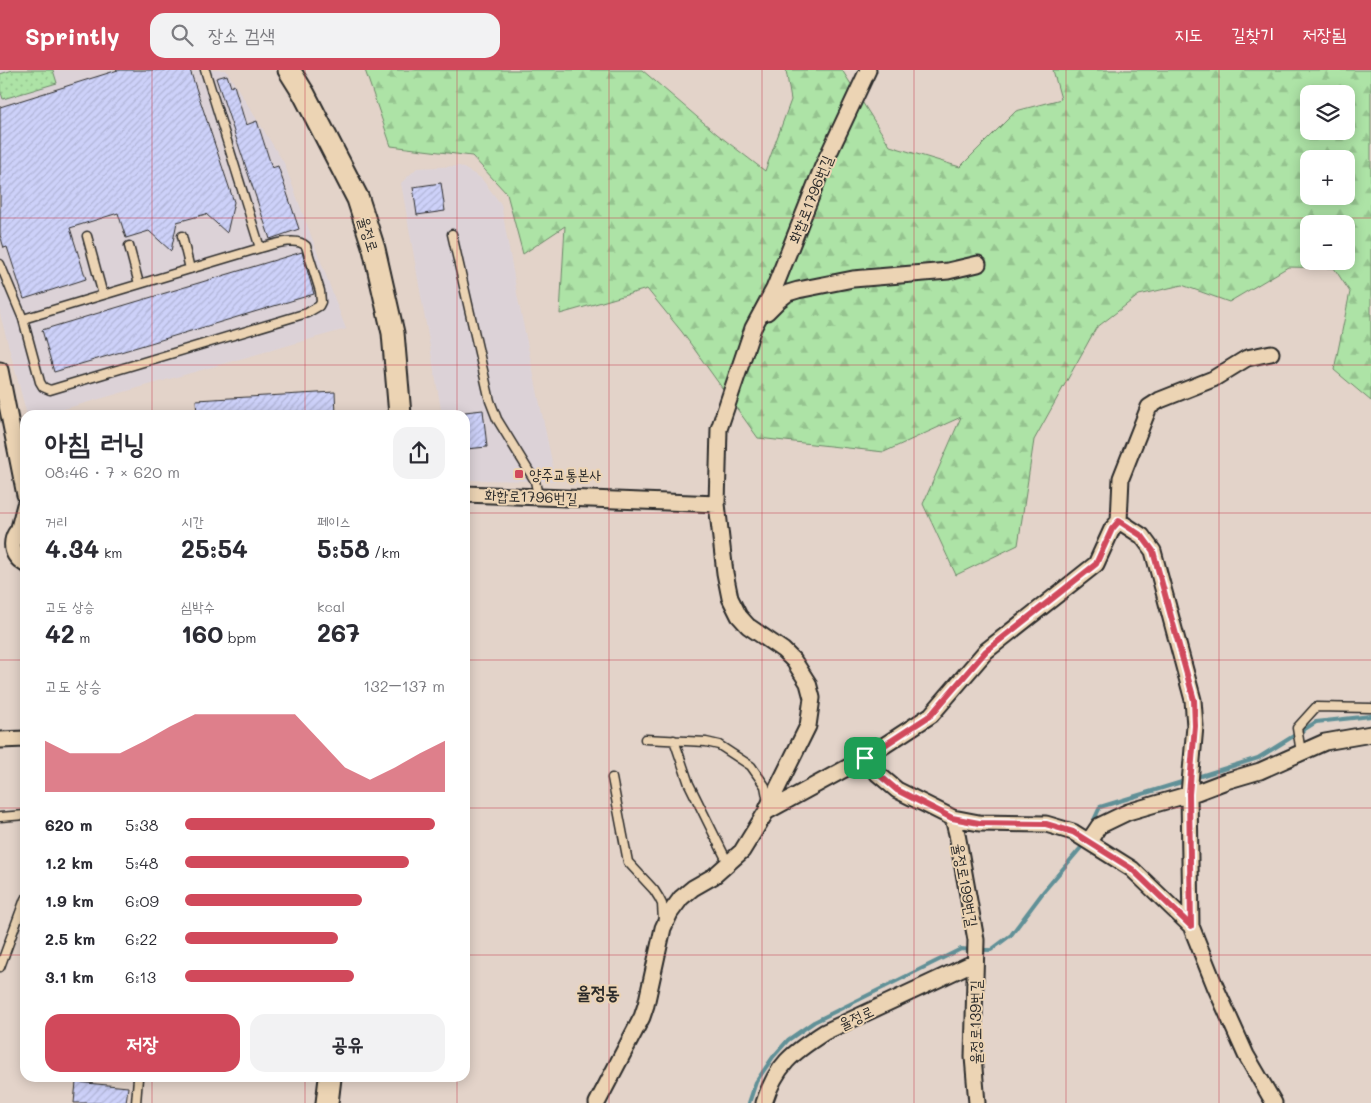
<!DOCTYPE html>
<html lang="ko">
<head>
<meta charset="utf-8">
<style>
	body { margin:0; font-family:Mali,"Poor Story",sans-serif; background:#f2f2f3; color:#2b2b33; height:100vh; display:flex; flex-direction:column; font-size:19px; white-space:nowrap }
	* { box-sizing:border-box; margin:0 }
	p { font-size:16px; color:#7c7c81 }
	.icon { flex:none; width:28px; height:28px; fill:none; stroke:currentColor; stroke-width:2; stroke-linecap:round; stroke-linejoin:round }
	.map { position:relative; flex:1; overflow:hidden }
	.details { position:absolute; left:20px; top:340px; width:450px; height:672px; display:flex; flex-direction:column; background:#fff; border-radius:15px; box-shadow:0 2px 12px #0003 }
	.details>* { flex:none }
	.tools { position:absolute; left:1300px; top:15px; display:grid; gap:10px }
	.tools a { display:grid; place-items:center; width:55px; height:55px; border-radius:10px; background:#fff; box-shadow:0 2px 12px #0003; font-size:25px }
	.pin { position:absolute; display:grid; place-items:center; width:42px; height:42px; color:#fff; margin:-21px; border-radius:10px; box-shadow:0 2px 8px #0006 }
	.round { display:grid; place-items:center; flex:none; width:52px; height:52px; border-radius:15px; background:#f2f2f3 }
	.summary { display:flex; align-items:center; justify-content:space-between; height:85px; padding:0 25px }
	h1 { font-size:28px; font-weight:700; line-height:38px }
	.figures { display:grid; grid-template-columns:repeat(3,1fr); gap:8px; height:85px; padding:5px 25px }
	.figures div { display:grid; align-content:center }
	.figures b { font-size:25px; font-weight:700 }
	.figures small { font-size:14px; font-weight:400 }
	.figures p { font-size:14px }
	.chart { height:140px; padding:10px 25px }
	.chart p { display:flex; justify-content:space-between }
	.chart svg { width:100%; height:90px; margin-top:5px; fill:#d1495b; opacity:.7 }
	.action { display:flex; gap:10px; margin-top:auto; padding:10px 25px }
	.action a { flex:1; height:58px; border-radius:15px; background:#d1495b; color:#fff; font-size:20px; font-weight:700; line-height:58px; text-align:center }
	.action a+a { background:#f2f2f3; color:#2b2b33 }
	ul { padding:0 25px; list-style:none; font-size:16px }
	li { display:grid; grid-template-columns:80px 60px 1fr; align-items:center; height:38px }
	li i { height:12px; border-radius:6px; background:#d1495b }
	header { display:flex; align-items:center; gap:30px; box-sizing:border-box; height:70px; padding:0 25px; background:#d1495b; color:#fff }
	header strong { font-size:24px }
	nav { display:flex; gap:28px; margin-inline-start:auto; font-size:18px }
	.search { width:350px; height:45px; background:#f2f2f3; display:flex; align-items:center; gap:12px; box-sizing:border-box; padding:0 18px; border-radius:15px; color:#7c7c81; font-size:19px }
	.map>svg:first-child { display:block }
	.built { fill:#dcd2d7 }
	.grass { fill:url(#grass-dots); stroke:#6c8768 }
	.forest { fill:url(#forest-firs); stroke:#6c8768; fill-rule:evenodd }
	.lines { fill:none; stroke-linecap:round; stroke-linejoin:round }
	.stream { stroke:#609097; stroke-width:4 }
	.building { fill:url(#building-hatch); stroke:#2b2b2b }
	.service-casing { stroke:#2b2b2b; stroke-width:11 }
	.minor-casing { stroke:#2b2b2b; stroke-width:19 }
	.secondary-casing { stroke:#2b2b2b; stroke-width:25 }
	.service { stroke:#ecd4b4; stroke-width:8 }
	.minor { stroke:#ecd4b4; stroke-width:15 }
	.secondary { stroke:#ecd4b4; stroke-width:21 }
	.route-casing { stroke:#fff; stroke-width:10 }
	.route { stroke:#d1495b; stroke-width:6 }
	.grid { fill:none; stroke:#c94859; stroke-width:1; stroke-opacity:0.55 }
	.poi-dot { fill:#d1495b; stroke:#ecd4b4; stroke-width:2 }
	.labels { text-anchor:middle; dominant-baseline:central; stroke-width:4; stroke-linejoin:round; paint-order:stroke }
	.street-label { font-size:15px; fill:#2b2b2b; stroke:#ecd4b4 }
	.poi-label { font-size:15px; fill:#2b2b2b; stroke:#ecd4b4; text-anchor:start }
	.quarter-label { font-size:18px; font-weight:bold; fill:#2b2b2b; stroke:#ecd4b4 }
</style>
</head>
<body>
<header>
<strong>Sprintly</strong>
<div class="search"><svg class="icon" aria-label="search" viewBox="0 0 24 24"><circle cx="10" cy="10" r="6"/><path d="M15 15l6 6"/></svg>장소 검색</div>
<nav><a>지도</a><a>길찾기</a><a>저장됨</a></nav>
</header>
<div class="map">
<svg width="1371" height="1033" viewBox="0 0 1371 1033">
	<defs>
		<pattern id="grass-dots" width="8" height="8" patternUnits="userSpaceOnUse" patternTransform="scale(1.25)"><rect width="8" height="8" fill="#ade3a6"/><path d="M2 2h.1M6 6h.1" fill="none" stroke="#95c38f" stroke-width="1.8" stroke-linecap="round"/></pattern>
		<pattern id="forest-firs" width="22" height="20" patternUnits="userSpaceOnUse" patternTransform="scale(1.25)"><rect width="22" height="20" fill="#ade3a6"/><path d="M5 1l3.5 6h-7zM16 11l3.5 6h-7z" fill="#95c38f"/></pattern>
		<pattern id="building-hatch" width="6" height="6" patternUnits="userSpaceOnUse" patternTransform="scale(1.25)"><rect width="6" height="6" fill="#cdd1f9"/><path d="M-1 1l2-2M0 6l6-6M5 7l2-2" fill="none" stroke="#b0b4d6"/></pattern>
	</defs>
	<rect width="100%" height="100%" fill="#e3d3c9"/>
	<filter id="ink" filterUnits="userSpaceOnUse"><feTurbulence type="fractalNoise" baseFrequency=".02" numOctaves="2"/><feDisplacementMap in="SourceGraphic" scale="10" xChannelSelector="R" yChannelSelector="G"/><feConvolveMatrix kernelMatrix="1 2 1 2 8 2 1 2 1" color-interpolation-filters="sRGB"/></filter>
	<g filter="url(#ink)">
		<!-- built -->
		<path class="built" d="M 0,0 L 226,0 L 284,93 L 346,259 L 43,345 L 27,345 L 0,244 Z
			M 460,96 L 481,108 L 501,134 L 518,229 L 556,411 L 465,410 L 465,345 L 442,345 L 401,113 L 417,98 Z"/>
		<!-- grass -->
		<path class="grass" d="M 13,0 L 53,0 L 57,13 L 3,29 L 0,20 L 0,4 Z"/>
		<!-- forest -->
		<path class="forest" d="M 365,0 L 642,0 L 717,64 L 765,101 L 791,30 L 786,0 L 842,0 L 890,76 L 960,97 L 1016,41 L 1061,29 L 1053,0 L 1371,0 L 1371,331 L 1334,300 L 1350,222 L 1334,198 L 1288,197 L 1229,232 L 1182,215 L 1139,225 L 1096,258 L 1034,370 L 1018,475 L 956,505 L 923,434 L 961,347 L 884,382 L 758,368 L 682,262 L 647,219 L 560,244 L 565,156 L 523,184 L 507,124 L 472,86 L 391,76 ZM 1309,24 L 1346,24 L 1346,61 L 1309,61 ZM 1309,89 L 1346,89 L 1346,126 L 1309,126 ZM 1309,154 L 1346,154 L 1346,191 L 1309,191 Z"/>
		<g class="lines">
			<!-- stream -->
			<path class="stream" d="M 1194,708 L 1258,688 L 1316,652 L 1371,646
				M 1092,754 L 1100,737 L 1185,711
				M 980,880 L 991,880 L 1011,865 L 1044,821 L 1084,774
				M 749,1033 L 756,1012 L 773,987 L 788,970 L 814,952 L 961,879 L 973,880"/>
		</g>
		<!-- building -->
		<path class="building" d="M 118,0 L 190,0 L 234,132 L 227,163 L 206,144 L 177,152 L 171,181 L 149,161 L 126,168 L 118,143 L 70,158 L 86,209 L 24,229 L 7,177 L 4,178 L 0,165 L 0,37 Z
			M 227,5 L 231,17 L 234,15 L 246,55 L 257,51 L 272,98 L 278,96 L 299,159 L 270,169 L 216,8 Z
			M 441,113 L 445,141 L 417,145 L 413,117 Z
			M 302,182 L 314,224 L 54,302 L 42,260 Z
			M 335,322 L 336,345 L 197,345 L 196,330 Z
			M 483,340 L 487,377 L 466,379 L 465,342 Z
			M 76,1012 L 128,1017 L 126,1033 L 74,1033 Z"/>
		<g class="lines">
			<defs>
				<path id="service" d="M 205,0 L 260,178
					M 452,164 L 490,331 L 497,349 L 535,411 L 538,426
					M 87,166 L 103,225
					M 182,166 L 190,199
					M 129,176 L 139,214
					M 0,194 L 23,249 L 40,312 L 43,317 L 50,320 L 307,243 L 319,236 L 321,232 L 320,221 L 306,176 C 296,166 272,175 260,178 L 23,249
					M 645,669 L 706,672 L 719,675 L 751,696 L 765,716 L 768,732
					M 674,670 L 689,714 L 728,793
					M 1301,682 L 1297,658 L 1316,637 L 1371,638
					M 612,708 L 628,792 L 654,820 L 659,828 L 662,834 L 663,851
					M 0,747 L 25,745
					M 0,897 L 25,829
					M 136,1033 L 138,1008"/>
				<path id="minor" d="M 767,242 L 779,230 L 788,223 L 798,220 L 853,209 L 948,201 L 978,194
					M 0,300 L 25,425
					M 465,424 L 717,434
					M 1119,451 L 1142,466 L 1153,481 L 1193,630 L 1195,656 L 1189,724 L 1191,856
					M 25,454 C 9,465 8,484 25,494
					M 19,458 L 25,435
					M 0,670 L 25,669
					M 865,688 L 878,704 L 897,720 L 953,748 L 957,764 L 976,870 L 973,987 L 977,1033
					M 767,739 L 808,656 L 812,628 L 808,613 L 794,591 L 783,580 L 748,556 L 739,546 L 730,528 L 725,503 L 717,434 L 719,359 L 753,258 L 774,219 L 823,96 L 868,0
					M 953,748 L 979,753 L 1046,754 L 1073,762 L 1132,799 L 1191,856 L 1215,916 L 1246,985 L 1274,1033
					M 1089,771 L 1099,756 L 1128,742 L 1197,722 L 1226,711 L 1260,701 L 1325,672 L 1371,664
					M 597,1033 L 642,947 L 646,935 L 663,858 L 670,843 L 681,828 L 693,818 L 714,806 L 742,781 L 766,742 L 865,688 L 931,645 L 986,581 L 1096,494 L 1112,459 L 1119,451 L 1121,408 L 1149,337 L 1160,330 L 1213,309 L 1247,288 L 1271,283
					M 764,1033 C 776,995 792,983 825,962 L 975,892"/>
				<path id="secondary" d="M 289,0 L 304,24 L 358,129 L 374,179 L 393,263 L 400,345
					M 327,1033 L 330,1008"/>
			</defs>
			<!-- service casing -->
			<use href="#service" class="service-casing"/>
			<!-- minor casing -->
			<use href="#minor" class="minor-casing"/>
			<!-- secondary casing -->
			<use href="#secondary" class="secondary-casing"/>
			<!-- service -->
			<use href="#service" class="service"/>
			<!-- minor -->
			<use href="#minor" class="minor"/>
			<!-- secondary -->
			<use href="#secondary" class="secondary"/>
		</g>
	</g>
	<g class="lines" filter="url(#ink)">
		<defs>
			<path id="route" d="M 1119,451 L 1142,466 L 1153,481 L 1194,630 L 1195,656 L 1189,724 L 1191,856 L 1132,799 L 1073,762 L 1046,754 L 979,753 L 952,748 L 897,720 L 878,704 L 865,688 L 931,645 L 986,581 L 1096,494 L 1112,459 Z"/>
		</defs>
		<!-- route casing -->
		<use href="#route" class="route-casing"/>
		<!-- route -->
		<use href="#route" class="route"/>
	</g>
	<!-- grid -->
	<path class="grid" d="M 152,0 L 152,345M 305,0 L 305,345M 457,0 L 457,345M 609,0 L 609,1033M 762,0 L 762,1033M 914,0 L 914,1033M 1066,0 L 1066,1033M 1219,0 L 1219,1033M 0,148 L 1371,148M 0,295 L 1371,295M 0,443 L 25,443M 465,443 L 1371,443M 0,590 L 25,590M 465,590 L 1371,590M 0,738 L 25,738M 465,738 L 1371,738M 0,885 L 25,885M 465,885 L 1371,885M 152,1008 L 152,1033M 305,1008 L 305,1033M 457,1008 L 457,1033"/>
	<!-- markers -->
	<rect class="poi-dot" x="514" y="399" width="10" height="10" rx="2.5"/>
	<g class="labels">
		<!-- street labels -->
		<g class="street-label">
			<text transform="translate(810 129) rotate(-68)">화합로1796번길</text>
			<text transform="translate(369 164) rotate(73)">율정로</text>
			<text transform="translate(531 426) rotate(2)">화합로1796번길</text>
			<text transform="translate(966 815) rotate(80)">율정로199번길</text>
			<text transform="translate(856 947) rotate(-25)">율정로</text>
			<text transform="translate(975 952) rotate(-90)">율정로139번길</text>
		</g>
		<!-- poi labels -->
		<g class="poi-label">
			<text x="529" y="404">양주교통본사</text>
		</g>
		<!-- quarter labels -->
		<g class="quarter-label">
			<text x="598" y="922">율정동</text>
		</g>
	</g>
</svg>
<div class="tools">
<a><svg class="icon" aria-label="layers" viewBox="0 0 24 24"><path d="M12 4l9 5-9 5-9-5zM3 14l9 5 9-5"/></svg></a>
<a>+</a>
<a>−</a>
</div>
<div class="pin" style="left:865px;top:688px;background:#1e9e55"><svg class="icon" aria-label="arrive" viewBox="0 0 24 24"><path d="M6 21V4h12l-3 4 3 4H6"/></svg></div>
<section class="details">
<div class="summary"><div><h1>아침 러닝</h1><p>08:46 · 7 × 620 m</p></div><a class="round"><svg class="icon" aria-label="share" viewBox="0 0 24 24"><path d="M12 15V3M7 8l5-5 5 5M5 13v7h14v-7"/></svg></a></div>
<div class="figures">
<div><p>거리</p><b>4.34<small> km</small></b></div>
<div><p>시간</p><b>25:54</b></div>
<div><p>페이스</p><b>5:58<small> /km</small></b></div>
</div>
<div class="figures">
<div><p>고도 상승</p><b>42<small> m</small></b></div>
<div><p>심박수</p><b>160<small> bpm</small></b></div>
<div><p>kcal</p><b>267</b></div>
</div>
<div class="chart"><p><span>고도 상승</span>132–137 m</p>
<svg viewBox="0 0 160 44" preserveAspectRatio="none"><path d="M0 44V19L10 25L20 25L30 25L40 19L50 12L60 6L70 6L80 6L90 6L100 6L110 19L120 32L130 38L140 32L150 25L160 19V44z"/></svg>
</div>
<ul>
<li><b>620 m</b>5:38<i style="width:96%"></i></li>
<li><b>1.2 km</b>5:48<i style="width:86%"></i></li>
<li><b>1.9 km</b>6:09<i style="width:68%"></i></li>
<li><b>2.5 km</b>6:22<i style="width:59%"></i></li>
<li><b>3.1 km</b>6:13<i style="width:65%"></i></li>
</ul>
<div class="action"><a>저장</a><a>공유</a></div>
</section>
</div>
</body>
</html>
